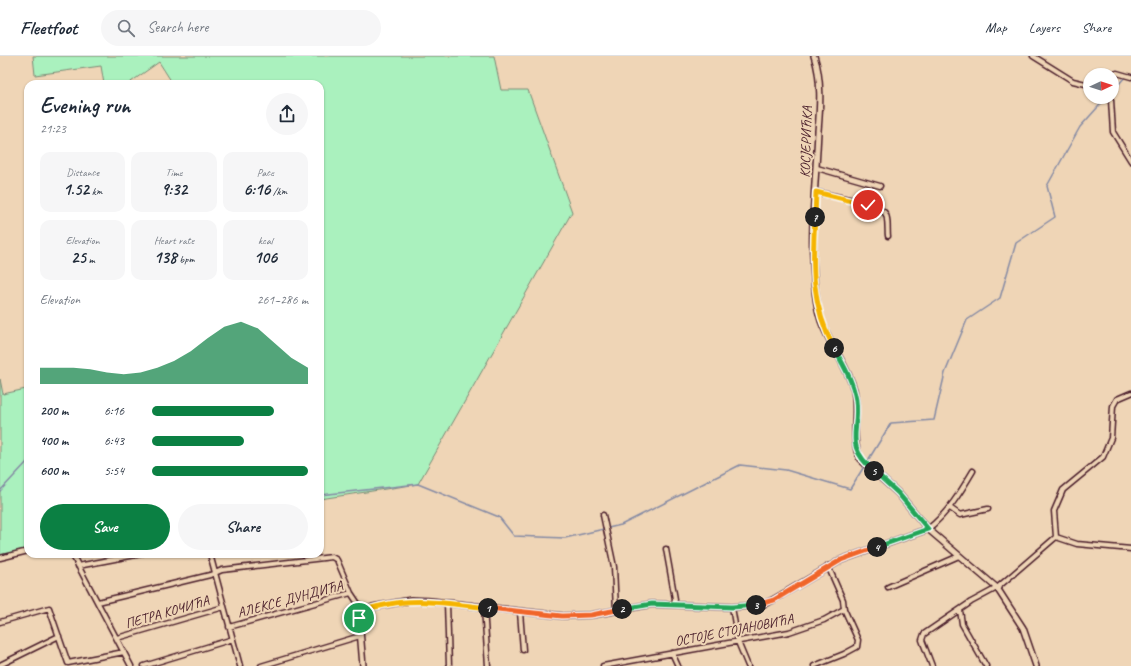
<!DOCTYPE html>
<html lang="en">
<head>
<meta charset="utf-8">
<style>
	body { margin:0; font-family:Caveat,sans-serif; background:#f6f6f7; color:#1f2937; height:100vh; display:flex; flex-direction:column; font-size:15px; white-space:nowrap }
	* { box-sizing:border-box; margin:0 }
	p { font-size:13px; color:#747a83 }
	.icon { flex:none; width:22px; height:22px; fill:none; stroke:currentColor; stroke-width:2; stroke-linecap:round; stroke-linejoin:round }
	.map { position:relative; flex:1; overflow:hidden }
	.sheet { position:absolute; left:24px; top:24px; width:300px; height:478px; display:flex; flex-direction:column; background:#fff; border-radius:12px; box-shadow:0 1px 3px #0004 }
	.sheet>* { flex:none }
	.needle { width:26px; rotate:86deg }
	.controls { position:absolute; left:1083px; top:12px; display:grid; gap:8px }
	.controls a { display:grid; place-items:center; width:36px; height:36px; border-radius:50%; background:#fff; box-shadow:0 1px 3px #0004; font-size:20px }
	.pin { position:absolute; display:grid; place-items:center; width:34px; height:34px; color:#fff; margin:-17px; border:2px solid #fff; border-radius:50%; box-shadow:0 1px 4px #0007 }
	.km { position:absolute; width:20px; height:20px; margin:-10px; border-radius:50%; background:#222; color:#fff; font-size:11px; line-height:20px; text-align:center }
	.round { display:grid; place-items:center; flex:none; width:42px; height:42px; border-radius:21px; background:#f6f6f7 }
	.overview { display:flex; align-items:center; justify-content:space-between; height:68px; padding:0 16px }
	h1 { font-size:22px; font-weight:800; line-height:30px }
	.figures { display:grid; grid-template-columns:repeat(3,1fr); gap:6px; height:68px; padding:4px 16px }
	.figures div { display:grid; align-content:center; border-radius:10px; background:#f6f6f7; text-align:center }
	.figures b { font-size:17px; font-weight:800 }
	.figures small { font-size:11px; font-weight:400 }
	.figures p { font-size:11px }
	.chart { height:112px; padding:8px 16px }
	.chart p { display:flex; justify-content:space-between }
	.chart svg { width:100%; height:72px; margin-top:4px; fill:#0b8043; opacity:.7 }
	.primary-button { display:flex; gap:8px; margin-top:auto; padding:8px 16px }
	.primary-button a { flex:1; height:46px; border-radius:24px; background:#0b8043; color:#fff; font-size:16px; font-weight:800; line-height:46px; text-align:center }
	.primary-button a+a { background:#f6f6f7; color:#1f2937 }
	ul { padding:0 16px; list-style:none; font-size:13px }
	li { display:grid; grid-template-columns:64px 48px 1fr; align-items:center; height:30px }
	li i { height:10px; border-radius:5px; background:#0b8043 }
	header { display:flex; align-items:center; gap:24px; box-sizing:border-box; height:56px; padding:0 20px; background:#fff; border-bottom:1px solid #e0e1e3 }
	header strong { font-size:19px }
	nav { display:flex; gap:22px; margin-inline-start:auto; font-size:14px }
	.search { width:280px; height:36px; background:#f6f6f7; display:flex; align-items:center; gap:10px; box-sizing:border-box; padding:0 14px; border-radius:22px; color:#747a83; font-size:15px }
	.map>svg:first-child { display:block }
	.green { fill:#aaf1be; stroke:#7a8874 }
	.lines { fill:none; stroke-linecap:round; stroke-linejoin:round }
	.stream { stroke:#858aa4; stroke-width:1.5 }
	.minor-casing { stroke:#4a1f2b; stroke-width:7 }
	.tertiary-casing { stroke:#4a1f2b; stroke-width:8 }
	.minor { stroke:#efd5b6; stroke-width:4 }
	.tertiary { stroke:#efd5b6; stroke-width:5 }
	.split-1-casing { stroke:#fff; stroke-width:8 }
	.split-2-casing { stroke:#fff; stroke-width:8 }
	.split-3-casing { stroke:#fff; stroke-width:8 }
	.split-4-casing { stroke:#fff; stroke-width:8 }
	.split-5-casing { stroke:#fff; stroke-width:8 }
	.split-6-casing { stroke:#fff; stroke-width:8 }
	.split-7-casing { stroke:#fff; stroke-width:8 }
	.split-8-casing { stroke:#fff; stroke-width:8 }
	.split-1 { stroke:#f5b400; stroke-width:5 }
	.split-2 { stroke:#f0652b; stroke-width:5 }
	.split-3 { stroke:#22a559; stroke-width:5 }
	.split-4 { stroke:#f0652b; stroke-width:5 }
	.split-5 { stroke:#22a559; stroke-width:5 }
	.split-6 { stroke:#22a559; stroke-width:5 }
	.split-7 { stroke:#f5b400; stroke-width:5 }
	.split-8 { stroke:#f5b400; stroke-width:5 }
	.labels { text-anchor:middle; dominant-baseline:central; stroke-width:4; stroke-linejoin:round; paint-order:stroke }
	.street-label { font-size:14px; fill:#4a1f2b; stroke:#efd5b6 }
</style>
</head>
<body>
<header>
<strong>Fleetfoot</strong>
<div class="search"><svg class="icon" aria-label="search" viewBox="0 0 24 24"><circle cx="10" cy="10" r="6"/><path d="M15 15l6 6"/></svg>Search here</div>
<nav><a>Map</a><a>Layers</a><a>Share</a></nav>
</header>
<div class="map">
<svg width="1131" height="610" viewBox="0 0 1131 610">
	<rect width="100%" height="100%" fill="#efd5b6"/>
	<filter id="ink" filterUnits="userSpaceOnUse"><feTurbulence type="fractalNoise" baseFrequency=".025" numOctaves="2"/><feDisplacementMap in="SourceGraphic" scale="8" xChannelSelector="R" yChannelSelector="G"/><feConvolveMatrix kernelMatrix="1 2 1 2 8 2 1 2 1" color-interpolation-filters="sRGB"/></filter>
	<g filter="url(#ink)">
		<!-- green -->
		<path class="green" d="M 33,0 L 494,0 L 501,34 L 528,34 L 572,156 L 418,428 L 320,443 L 320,28 L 173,28 L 159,6 L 128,28 L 104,28 L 101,10 L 35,19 Z
			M 0,323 L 3,338 L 26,333 L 28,344 L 28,495 L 0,502 Z"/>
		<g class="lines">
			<!-- stream -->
			<path class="stream" d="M 1112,36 L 1125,21
				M 867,406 L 891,367 L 934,364 L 945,317 L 967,264 L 1000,242 L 1016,187 L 1055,161 L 1047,130 L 1080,71 L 1107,41
				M 0,435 L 28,405
				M 320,439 L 418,428 L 499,461 L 514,480 L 565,482 L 621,469 L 740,409 L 786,414 L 850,433 L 865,409"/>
			<defs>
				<path id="minor" d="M 1033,0 L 1073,25 L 1090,29
					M 1110,19 L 1117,17 L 1131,21
					M 1109,41 L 1111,44 L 1113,76 L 1131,105
					M 817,112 L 880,130
					M 816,136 C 830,139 875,147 884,156 C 889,160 887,174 888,180
					M 950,452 L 960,459 L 988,453
					M 603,459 L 614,511 L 616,554
					M 928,473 C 948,457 960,437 973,415
					M 1056,481 L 1077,488 L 1131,493
					M 666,493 L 675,543 L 674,548
					M 72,498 L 131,610
					M 210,498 L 240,610
					M 0,502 L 28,495
					M 78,510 L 141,498
					M 888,531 L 959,500
					M 98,546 L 210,519 L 222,514 L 332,501 L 337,504 L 351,537 L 363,555
					M 447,547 L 449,610
					M 732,551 L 738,586 L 748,610
					M 484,552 L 488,610
					M 960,554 L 962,568 L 986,610
					M 520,556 L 523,594
					M 0,566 L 49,552 L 68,607 L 124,596
					M 229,571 L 351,537
					M 117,582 L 224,551
					M 672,597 L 678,610
					M 0,609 L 59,580
					M 144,610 L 233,583
					M 261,610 L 360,580
					M 603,610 L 789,576 L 824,564 L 844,553 L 843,544 L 828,510
					M 814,610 L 844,598 L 857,591 L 858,584 L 844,553
					M 932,610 L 922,584 L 924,578 L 971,546 L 997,532 L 1056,481 L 1054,455 L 1063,434 L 1103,401 L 1111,382 L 1113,350 L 1117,343 L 1131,337"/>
				<path id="tertiary" d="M 814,0 C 822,23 820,52 818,75 C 816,123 810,173 814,221 C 815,238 817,259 825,274 C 834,294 848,312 854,334 C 859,357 850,381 860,403 L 898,437 L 928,473 L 997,532 L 1023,572 L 1036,610
					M 363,610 L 359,562 L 363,555 L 373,551 L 411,544 L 431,545 L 563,560 L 591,559 L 652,548 L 732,551 L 761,549 L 773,544 L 841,504 L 928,473"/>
			</defs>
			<!-- minor casing -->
			<use href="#minor" class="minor-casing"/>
			<!-- tertiary casing -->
			<use href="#tertiary" class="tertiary-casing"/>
			<!-- minor -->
			<use href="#minor" class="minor"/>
			<!-- tertiary -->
			<use href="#tertiary" class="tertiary"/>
		</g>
	</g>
	<g class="lines" filter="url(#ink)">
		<defs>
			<path id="split-1" d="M 359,562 C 362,553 371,552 380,550 C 417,541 451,548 488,552"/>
			<path id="split-2" d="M 488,552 L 562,560 L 591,559 L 622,553"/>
			<path id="split-3" d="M 622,553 L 652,548 L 732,551 L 756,549"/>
			<path id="split-4" d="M 756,549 L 774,544 L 841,504 L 877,491"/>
			<path id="split-5" d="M 874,415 L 898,437 L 928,473 L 877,491"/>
			<path id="split-6" d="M 834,292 C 843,308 853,325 856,344 C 860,377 843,388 874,415"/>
			<path id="split-7" d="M 815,161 C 812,209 811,249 834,292"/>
			<path id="split-8" d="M 815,161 L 816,136 L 868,149"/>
		</defs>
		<!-- split-1 casing -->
		<use href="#split-1" class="split-1-casing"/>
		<!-- split-2 casing -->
		<use href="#split-2" class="split-2-casing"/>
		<!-- split-3 casing -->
		<use href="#split-3" class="split-3-casing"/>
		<!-- split-4 casing -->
		<use href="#split-4" class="split-4-casing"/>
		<!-- split-5 casing -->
		<use href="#split-5" class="split-5-casing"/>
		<!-- split-6 casing -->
		<use href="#split-6" class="split-6-casing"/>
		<!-- split-7 casing -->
		<use href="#split-7" class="split-7-casing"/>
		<!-- split-8 casing -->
		<use href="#split-8" class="split-8-casing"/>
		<!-- split-1 -->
		<use href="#split-1" class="split-1"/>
		<!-- split-2 -->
		<use href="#split-2" class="split-2"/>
		<!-- split-3 -->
		<use href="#split-3" class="split-3"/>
		<!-- split-4 -->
		<use href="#split-4" class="split-4"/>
		<!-- split-5 -->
		<use href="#split-5" class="split-5"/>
		<!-- split-6 -->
		<use href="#split-6" class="split-6"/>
		<!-- split-7 -->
		<use href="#split-7" class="split-7"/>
		<!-- split-8 -->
		<use href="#split-8" class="split-8"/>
	</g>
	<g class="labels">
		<!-- street labels -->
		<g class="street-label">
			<text transform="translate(806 86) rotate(-88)">КОСЈЕРИЋКА</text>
			<text transform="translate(290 543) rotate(-15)">АЛЕКСЕ ДУНДИЋА</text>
			<text transform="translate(167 556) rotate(-16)">ПЕТРА КОЧИЋА</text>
			<text transform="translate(734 574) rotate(-11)">ОСТОЈЕ СТОЈАНОВИЋА</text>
		</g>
	</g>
</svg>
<div class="controls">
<a><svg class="needle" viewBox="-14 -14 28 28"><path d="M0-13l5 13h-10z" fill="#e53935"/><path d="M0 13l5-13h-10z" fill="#747a83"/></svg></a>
</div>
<div class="pin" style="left:359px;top:562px;background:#1e9e55"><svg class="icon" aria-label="arrive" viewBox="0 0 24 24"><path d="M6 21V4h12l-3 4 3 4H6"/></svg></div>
<div class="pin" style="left:868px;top:149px;background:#d93025"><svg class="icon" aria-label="check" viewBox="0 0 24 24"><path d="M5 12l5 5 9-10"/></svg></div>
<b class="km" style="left:488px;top:552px">1</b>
<b class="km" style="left:622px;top:553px">2</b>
<b class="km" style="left:756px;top:549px">3</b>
<b class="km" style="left:877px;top:491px">4</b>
<b class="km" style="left:874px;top:415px">5</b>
<b class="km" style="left:834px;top:292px">6</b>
<b class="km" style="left:815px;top:161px">7</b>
<section class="sheet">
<div class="overview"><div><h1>Evening run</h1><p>21:23</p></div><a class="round"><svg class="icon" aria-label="share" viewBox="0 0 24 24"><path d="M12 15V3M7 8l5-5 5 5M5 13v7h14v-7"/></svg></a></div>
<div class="figures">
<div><p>Distance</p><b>1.52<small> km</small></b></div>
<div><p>Time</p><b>9:32</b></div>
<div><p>Pace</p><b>6:16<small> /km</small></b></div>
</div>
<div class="figures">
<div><p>Elevation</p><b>25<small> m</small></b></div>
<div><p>Heart rate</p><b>138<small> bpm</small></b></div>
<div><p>kcal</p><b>106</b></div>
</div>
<div class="chart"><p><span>Elevation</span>261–286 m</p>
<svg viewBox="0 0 160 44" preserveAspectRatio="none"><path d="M0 44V34L10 34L20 34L30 35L40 37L50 38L60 37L70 34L80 30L90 24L100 16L110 9L120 6L130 10L140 19L150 28L160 34V44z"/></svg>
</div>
<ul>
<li><b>200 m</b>6:16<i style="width:78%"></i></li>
<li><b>400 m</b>6:43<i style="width:59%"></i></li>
<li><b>600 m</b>5:54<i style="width:100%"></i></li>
</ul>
<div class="primary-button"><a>Save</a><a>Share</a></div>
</section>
</div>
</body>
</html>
